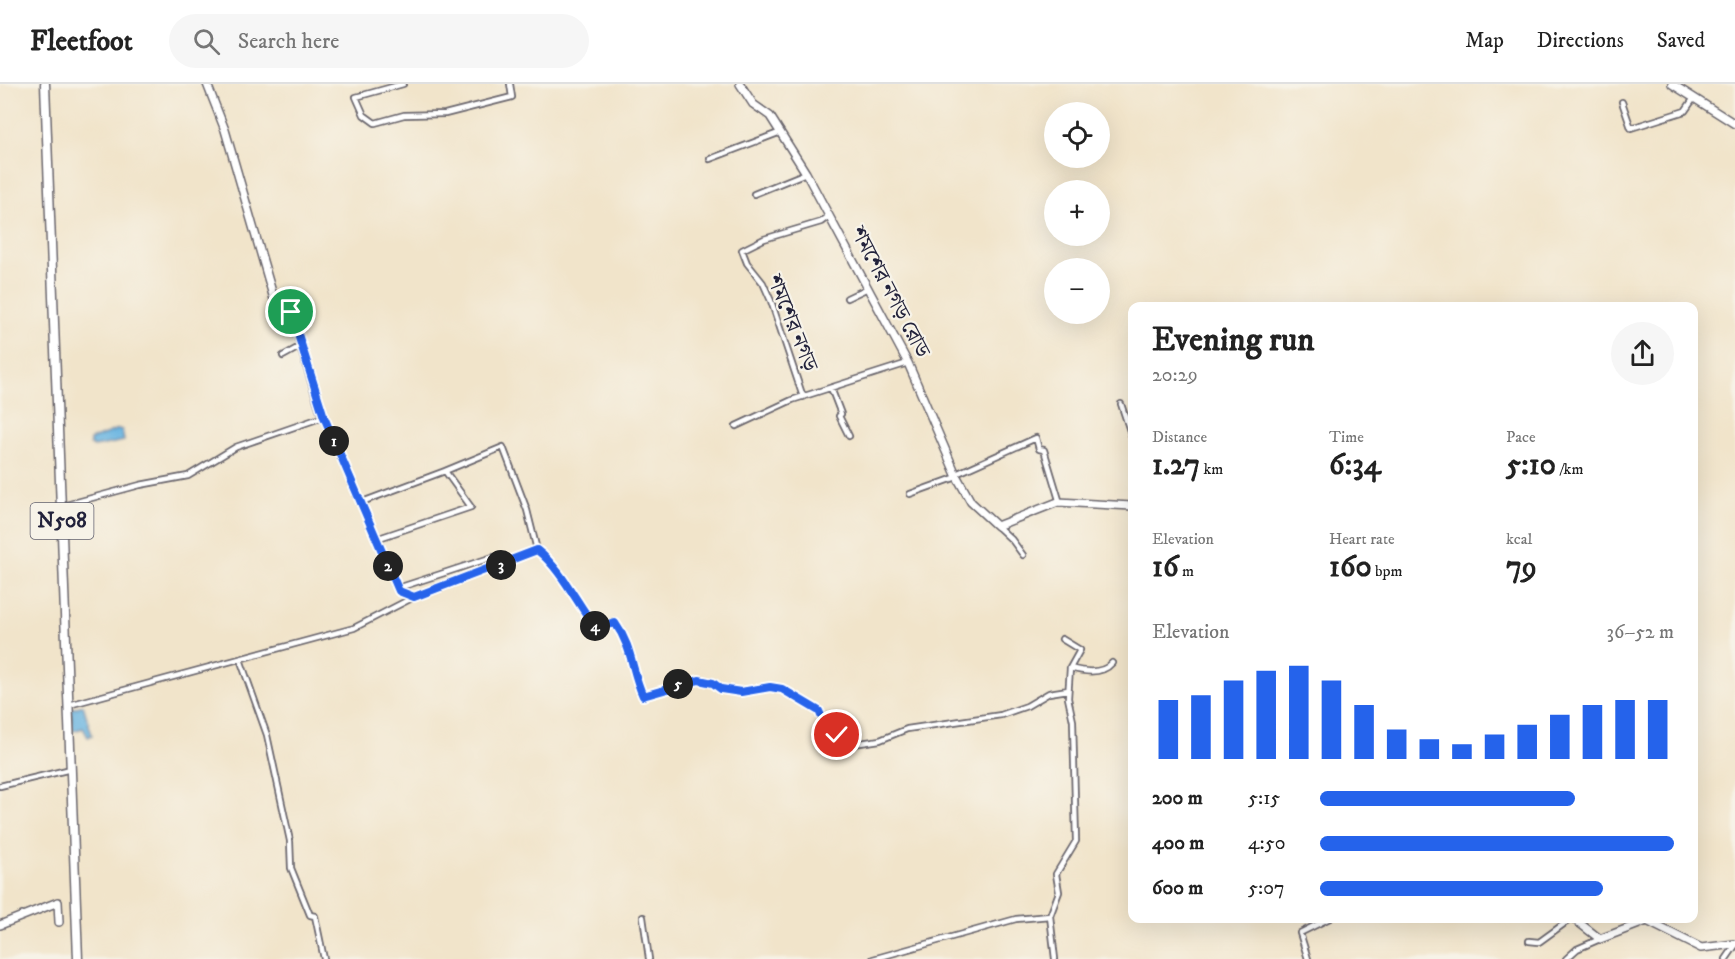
<!DOCTYPE html>
<html lang="en">
<head>
<meta charset="utf-8">
<style>
	body { margin:0; font-family:"IM FELL DW Pica","Noto Serif Bengali",serif; background:#f6f6f6; color:#222; height:100vh; display:flex; flex-direction:column; font-size:22px; white-space:nowrap }
	* { box-sizing:border-box; margin:0 }
	p { font-size:20px; color:#767676 }
	.icon { flex:none; width:33px; height:33px; fill:none; stroke:currentColor; stroke-width:2; stroke-linecap:round; stroke-linejoin:round }
	.map { position:relative; flex:1; overflow:hidden }
	.panel { position:absolute; left:1128px; top:218px; width:570px; height:621px; display:flex; flex-direction:column; background:#fff; border-radius:12px; box-shadow:0 6px 24px #0002 }
	.panel>* { flex:none }
	.fabs { position:absolute; left:1044px; top:18px; display:grid; gap:12px }
	.fabs a { display:grid; place-items:center; width:66px; height:66px; border-radius:50%; background:#fff; box-shadow:0 6px 24px #0002; font-size:30px }
	.pin { position:absolute; display:grid; place-items:center; width:51px; height:51px; color:#fff; margin:-26px; border:3px solid #fff; border-radius:50%; box-shadow:0 2px 6px #0007 }
	.km { position:absolute; width:30px; height:30px; margin:-15px; border-radius:50%; background:#222; color:#fff; font-size:16px; line-height:30px; text-align:center }
	.round { display:grid; place-items:center; flex:none; width:63px; height:63px; border-radius:32px; background:#f6f6f6 }
	.head { display:flex; align-items:center; justify-content:space-between; height:102px; padding:0 24px }
	h1 { font-size:33px; font-weight:800; line-height:45px }
	.metrics { display:grid; grid-template-columns:repeat(3,1fr); gap:9px; height:102px; padding:6px 24px }
	.metrics div { display:grid; align-content:center }
	.metrics b { font-size:30px; font-weight:800 }
	.metrics small { font-size:16px; font-weight:400 }
	.metrics p { font-size:16px }
	.chart { height:168px; padding:12px 24px }
	.chart p { display:flex; justify-content:space-between }
	.chart svg { width:100%; height:108px; margin-top:6px; stroke:#2563eb; stroke-width:6 }
	ul { padding:0 24px; list-style:none; font-size:20px }
	li { display:grid; grid-template-columns:96px 72px 1fr; align-items:center; height:45px }
	li i { height:15px; border-radius:8px; background:#2563eb }
	header { display:flex; align-items:center; gap:36px; box-sizing:border-box; height:84px; padding:0 30px; background:#fff; border-bottom:2px solid #e0e0e0 }
	header strong { font-size:28px }
	nav { display:flex; gap:33px; margin-inline-start:auto; font-size:21px }
	.search { width:420px; height:54px; background:#f6f6f6; display:flex; align-items:center; gap:15px; box-sizing:border-box; padding:0 21px; border-radius:33px; color:#767676; font-size:22px }
	.map>svg:first-child { display:block }
	.water { fill:#68b4e1; stroke:#456b8e; stroke-width:1.5 }
	.lines { fill:none; stroke-linecap:round; stroke-linejoin:round }
	.street-casing { stroke:#6a666d; stroke-width:8 }
	.secondary-casing { stroke:#6a666d; stroke-width:10 }
	.highway-casing { stroke:#6a666d; stroke-width:11 }
	.street { stroke:#fff; stroke-width:4.5 }
	.secondary { stroke:#fff; stroke-width:7 }
	.highway { stroke:#fff; stroke-width:8 }
	.route-casing { stroke:#fff; stroke-width:12 }
	.route { stroke:#2563eb; stroke-width:8 }
	.labels { text-anchor:middle; dominant-baseline:central; stroke-width:4.5; stroke-linejoin:round; paint-order:stroke }
	.shield { fill:#f7f3e8; stroke:#62616f; stroke-width:1.5 }
	.shield-label { font-size:21px; font-weight:bold; fill:#22223b }
	.street-label { font-size:22px; fill:#22223b; stroke:#f7f3e8 }
</style>
</head>
<body>
<header>
<strong>Fleetfoot</strong>
<div class="search"><svg class="icon" aria-label="search" viewBox="0 0 24 24"><circle cx="10" cy="10" r="6"/><path d="M15 15l6 6"/></svg>Search here</div>
<nav><a>Map</a><a>Directions</a><a>Saved</a></nav>
</header>
<div class="map">
<svg width="1735" height="875" viewBox="0 0 1735 875">
	<rect width="100%" height="100%" fill="#f7f3e8"/>
	<filter id="ink" filterUnits="userSpaceOnUse"><feTurbulence type="fractalNoise" baseFrequency=".0167" numOctaves="2"/><feDisplacementMap in="SourceGraphic" scale="12" xChannelSelector="R" yChannelSelector="G"/><feConvolveMatrix kernelMatrix="1 2 1 2 8 2 1 2 1" color-interpolation-filters="sRGB"/></filter>
	<filter id="wash" filterUnits="userSpaceOnUse"><feTurbulence type="fractalNoise" baseFrequency=".008" numOctaves="4" result="noise"/><feDisplacementMap in="SourceGraphic" scale="24" xChannelSelector="R" yChannelSelector="G"/><feGaussianBlur stdDeviation="1.35" result="paint"/><feColorMatrix in="noise" values="0 0 0 0 0 0 0 0 0 0 0 0 0 0 0 0 0 1.4 0 .05"/><feComposite in="paint" operator="in"/></filter>
	<g filter="url(#wash)">
		<rect width="100%" height="100%" fill="#f1e4ca"/>
		<!-- water -->
		<path class="water" d="M 118,345 L 122,346 L 124,357 L 94,363 L 90,361 L 90,356 Z
			M 83,621 L 92,651 L 88,653 L 83,644 L 73,647 L 71,625 Z"/>
	</g>
	<g filter="url(#ink)">
		<g class="lines">
			<defs>
				<path id="street" d="M 403,0 L 356,13 L 364,31 L 375,39 L 404,31 L 445,30 L 512,13 L 510,0
					M 1622,18 L 1631,44 L 1685,27 L 1694,14
					M 710,75 L 781,48
					M 754,110 L 806,89
					M 847,214 L 868,204
					M 283,272 L 301,262
					M 831,304 L 841,330 L 839,332 L 849,352
					M 803,313 L 771,217 L 763,199 L 747,179 L 742,166 L 764,155 L 821,138 L 829,132
					M 1121,320 L 1132,353
					M 736,342 L 792,316 L 908,279
					M 445,387 L 503,363 L 527,426 L 537,466
					M 956,390 L 1036,354 L 1039,365 L 1044,366 L 1060,419
					M 910,410 L 957,393
					M 362,418 L 445,387 L 471,423 L 376,455
					M 62,422 L 140,401 L 188,392 L 236,363 L 323,333 L 399,507 L 414,513 L 537,466 C 562,486 576,518 596,544 L 615,539 C 632,563 632,587 643,612 L 699,596 L 713,599 L 721,605 L 741,608 L 770,603 L 782,605 L 820,628 L 827,645 L 847,661 L 880,656 L 907,645 L 1001,631 L 1027,622 L 1049,609 L 1068,606
					M 997,442 L 1012,456 L 1023,471
					M 398,504 L 493,473 L 496,483
					M 1062,555 L 1080,566 L 1070,584
					M 240,575 L 267,651 L 290,757 L 291,784 L 310,831 L 315,832 L 324,875
					M 69,621 L 354,544 L 414,513
					M 0,702 L 71,685
					M 643,833 L 649,875
					M 1529,857 L 1539,858 L 1572,834
					M 873,875 L 1016,835 L 1050,832
					M 1055,875 L 1050,832 L 1059,808 L 1056,790 L 1076,757 L 1073,637 L 1068,614 L 1070,584 C 1084,588 1102,591 1112,579
					M 1308,875 L 1300,849 L 1330,834
					M 1566,875 L 1577,865 L 1600,855
					M 1726,875 L 1735,862"/>
				<path id="secondary" d="M 207,0 L 225,46 L 274,215 L 291,229 L 323,333
					M 740,0 L 753,20 L 770,32 L 806,89 L 908,279 L 957,393 L 971,418 L 997,442 L 1058,418 L 1132,422
					M 1672,0 L 1735,40
					M 1573,834 L 1600,855 L 1647,837 L 1701,864 L 1735,860
					M 0,841 L 58,818 L 59,838"/>
				<path id="highway" d="M 45,0 L 78,875"/>
			</defs>
			<!-- street casing -->
			<use href="#street" class="street-casing"/>
			<!-- secondary casing -->
			<use href="#secondary" class="secondary-casing"/>
			<!-- highway casing -->
			<use href="#highway" class="highway-casing"/>
			<!-- street -->
			<use href="#street" class="street"/>
			<!-- secondary -->
			<use href="#secondary" class="secondary"/>
			<!-- highway -->
			<use href="#highway" class="highway"/>
		</g>
	</g>
	<g class="lines" filter="url(#ink)">
		<defs>
			<path id="route" d="M 291,228 L 324,333 L 399,507 L 414,513 L 537,466 C 562,486 576,518 596,544 L 615,539 C 633,564 631,586 643,612 L 699,596 L 713,599 L 721,605 L 741,608 L 770,603 L 782,605 L 819,627 L 827,645 L 837,651"/>
		</defs>
		<!-- route casing -->
		<use href="#route" class="route-casing"/>
		<!-- route -->
		<use href="#route" class="route"/>
	</g>
	<g class="labels">
		<!-- shield labels -->
		<rect class="shield" x="30.5" y="419" width="63" height="36" rx="4.5"/>
		<g class="shield-label">
			<text x="62" y="437">N508</text>
		</g>
		<!-- street labels -->
		<g class="street-label">
			<text transform="translate(890 208) rotate(62)">শমশের নগড় রোড</text>
			<text transform="translate(792 239) rotate(68)">শমশের নগড়</text>
		</g>
	</g>
</svg>
<div class="fabs">
<a><svg class="icon" aria-label="locate" viewBox="0 0 24 24"><circle cx="12" cy="12" r="6"/><path d="M12 2v4M12 18v4M2 12h4M18 12h4"/></svg></a>
<a>+</a>
<a>−</a>
</div>
<div class="pin" style="left:291px;top:228px;background:#1e9e55"><svg class="icon" aria-label="arrive" viewBox="0 0 24 24"><path d="M6 21V4h12l-3 4 3 4H6"/></svg></div>
<div class="pin" style="left:837px;top:651px;background:#d93025"><svg class="icon" aria-label="check" viewBox="0 0 24 24"><path d="M5 12l5 5 9-10"/></svg></div>
<b class="km" style="left:334px;top:357px">1</b>
<b class="km" style="left:388px;top:482px">2</b>
<b class="km" style="left:501px;top:481px">3</b>
<b class="km" style="left:595px;top:542px">4</b>
<b class="km" style="left:678px;top:600px">5</b>
<section class="panel">
<div class="head"><div><h1>Evening run</h1><p>20:29</p></div><a class="round"><svg class="icon" aria-label="share" viewBox="0 0 24 24"><path d="M12 15V3M7 8l5-5 5 5M5 13v7h14v-7"/></svg></a></div>
<div class="metrics">
<div><p>Distance</p><b>1.27<small> km</small></b></div>
<div><p>Time</p><b>6:34</b></div>
<div><p>Pace</p><b>5:10<small> /km</small></b></div>
</div>
<div class="metrics">
<div><p>Elevation</p><b>16<small> m</small></b></div>
<div><p>Heart rate</p><b>160<small> bpm</small></b></div>
<div><p>kcal</p><b>79</b></div>
</div>
<div class="chart"><p><span>Elevation</span>36–52 m</p>
<svg viewBox="0 0 160 44" preserveAspectRatio="none"><path d="M5 44V20M15 44V18M25 44V12M35 44V8M45 44V6M55 44V12M65 44V22M75 44V32M85 44V36M95 44V38M105 44V34M115 44V30M125 44V26M135 44V22M145 44V20M155 44V20"/></svg>
</div>
<ul>
<li><b>200 m</b>5:15<i style="width:72%"></i></li>
<li><b>400 m</b>4:50<i style="width:100%"></i></li>
<li><b>600 m</b>5:07<i style="width:80%"></i></li>
</ul>
</section>
</div>
</body>
</html>
